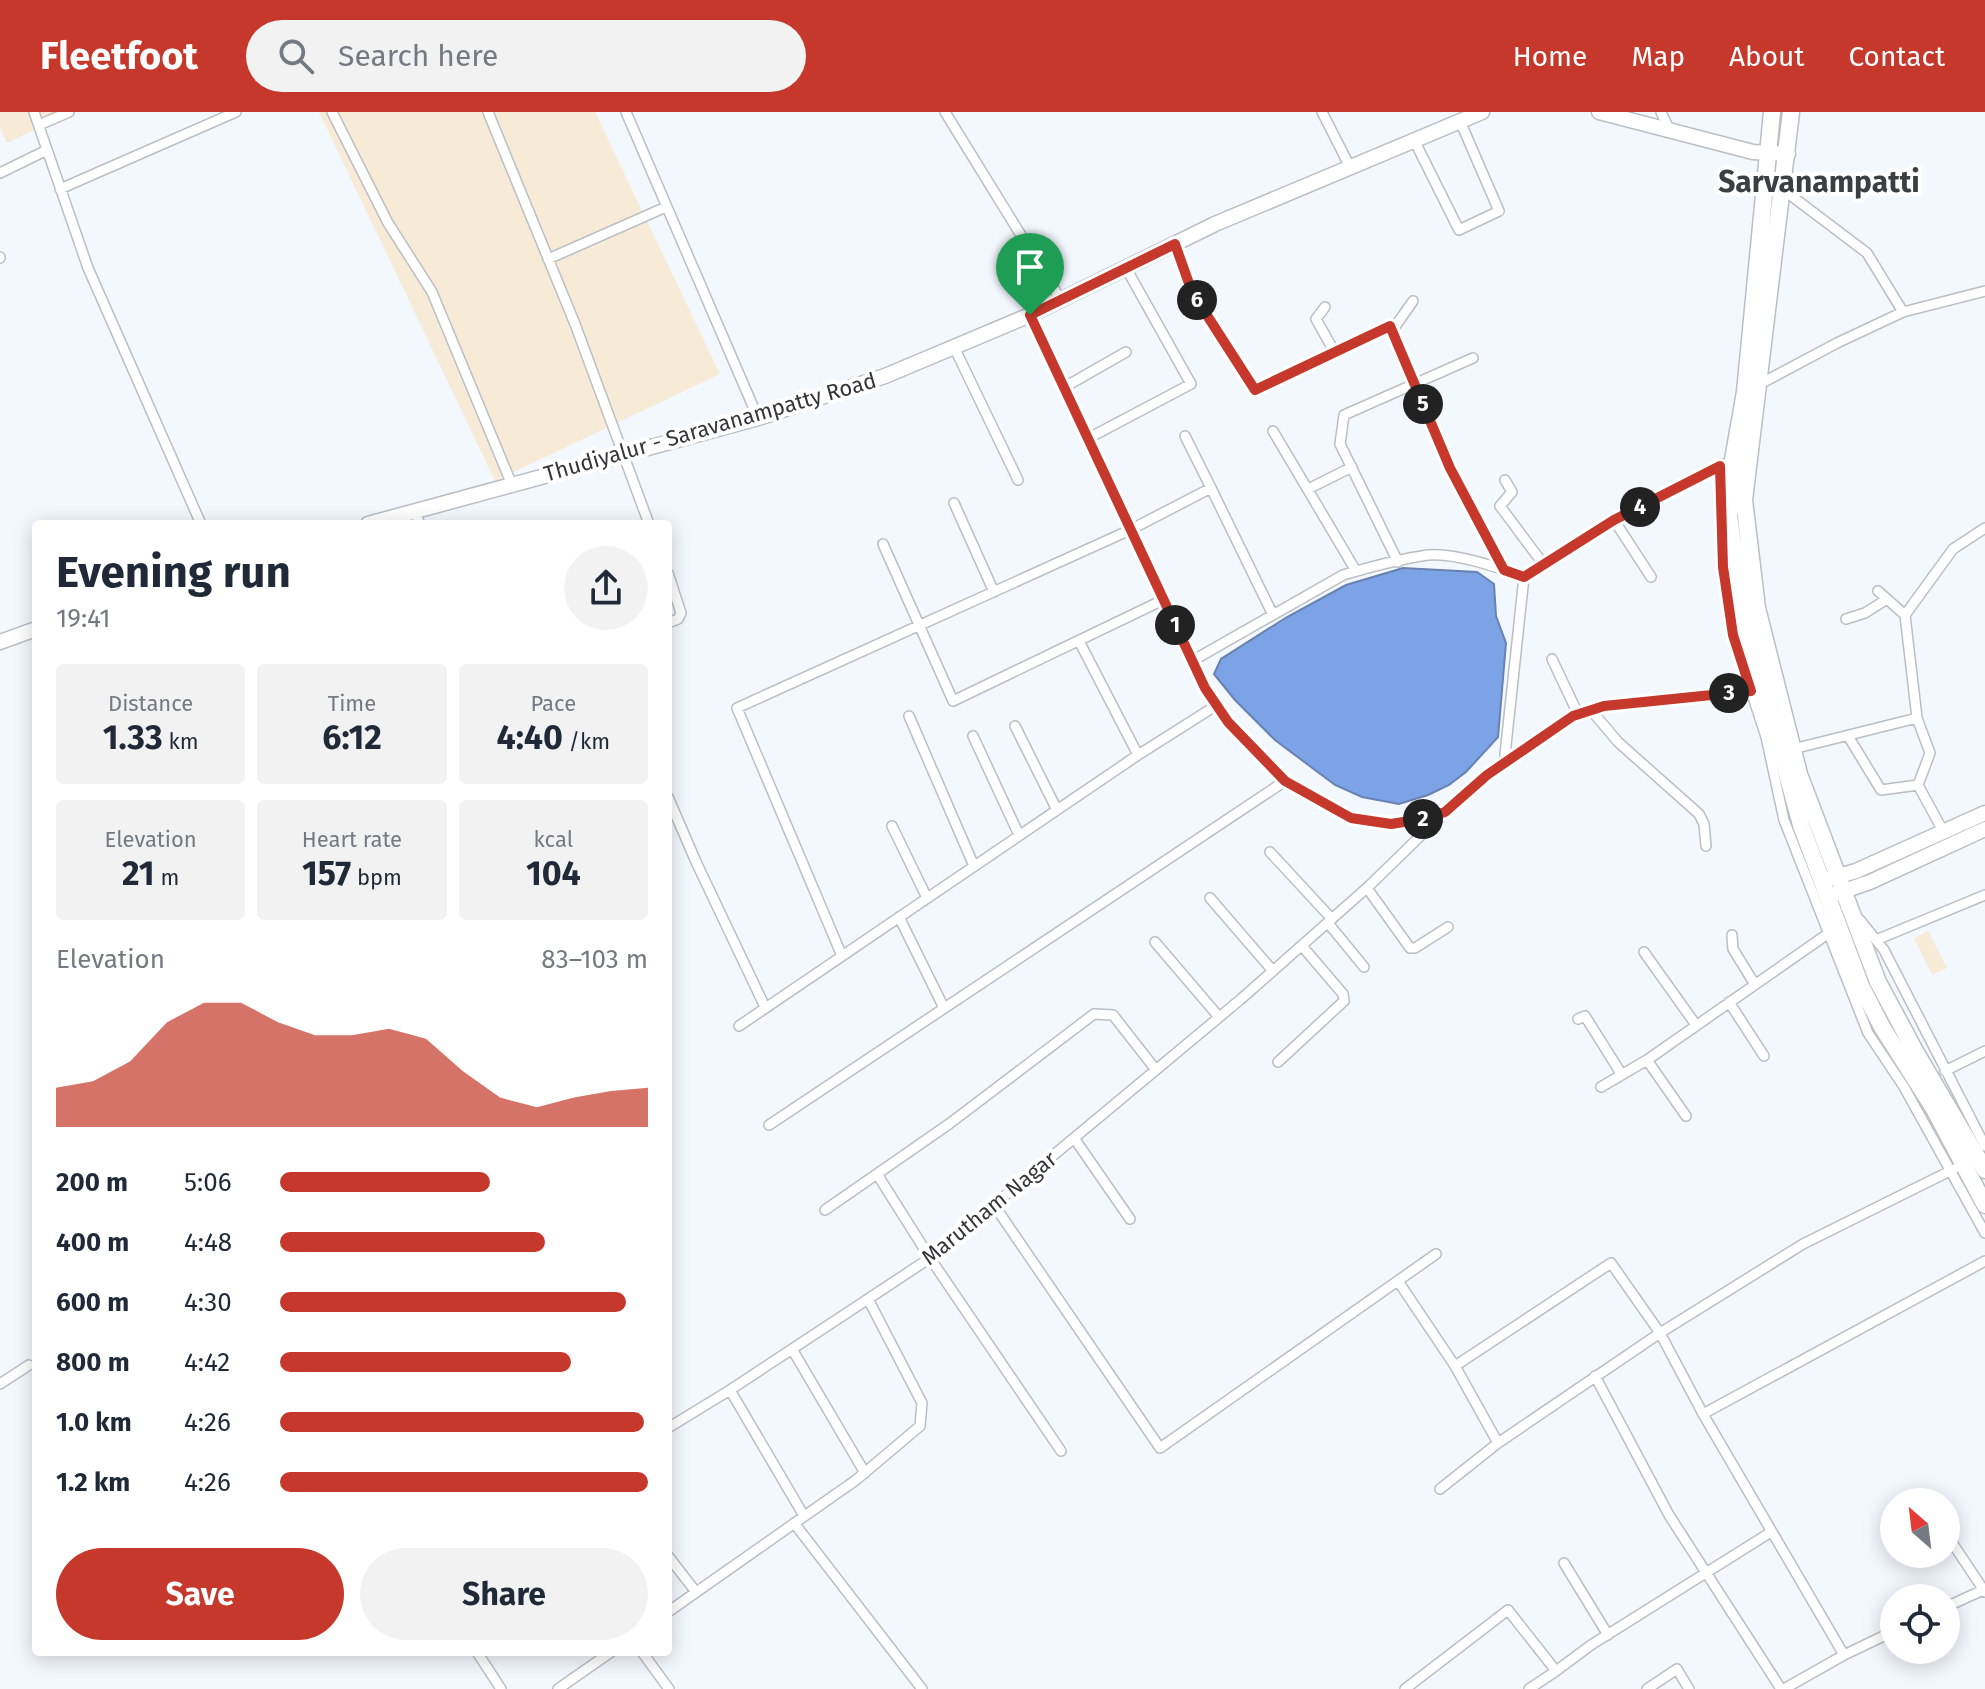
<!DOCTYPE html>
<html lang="en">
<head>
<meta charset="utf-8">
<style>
	body { margin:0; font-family:"Fira Sans",sans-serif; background:#f2f2f3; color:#1f2937; height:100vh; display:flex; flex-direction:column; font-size:30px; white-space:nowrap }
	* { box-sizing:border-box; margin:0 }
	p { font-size:26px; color:#747a83 }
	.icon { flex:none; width:44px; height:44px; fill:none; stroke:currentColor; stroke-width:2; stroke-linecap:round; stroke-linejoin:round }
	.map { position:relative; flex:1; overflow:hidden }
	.side { position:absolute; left:32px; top:408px; width:640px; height:1136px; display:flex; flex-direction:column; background:#fff; border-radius:8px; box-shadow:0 4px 20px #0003 }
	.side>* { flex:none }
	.needle { width:52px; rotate:332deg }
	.buttons { position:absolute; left:1880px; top:1376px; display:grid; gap:16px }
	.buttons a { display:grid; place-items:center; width:80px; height:80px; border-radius:50%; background:#fff; box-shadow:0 4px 20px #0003; font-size:40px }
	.pin { position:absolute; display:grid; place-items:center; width:68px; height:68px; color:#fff; margin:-82px -34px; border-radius:50% 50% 50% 0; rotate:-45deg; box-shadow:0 0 8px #0007 }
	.pin .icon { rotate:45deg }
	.km { position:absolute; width:40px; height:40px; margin:-20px; border-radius:50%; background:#222; color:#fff; font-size:22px; line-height:40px; text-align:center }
	.round { display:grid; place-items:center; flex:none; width:84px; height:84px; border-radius:42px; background:#f2f2f3 }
	.overview { display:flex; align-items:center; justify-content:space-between; height:136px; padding:0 24px }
	h1 { font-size:44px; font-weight:700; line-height:60px }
	.stats { display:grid; grid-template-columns:repeat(3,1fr); gap:12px; height:136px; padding:8px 24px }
	.stats div { display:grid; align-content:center; border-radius:8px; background:#f2f2f3; text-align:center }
	.stats b { font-size:34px; font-weight:700 }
	.stats small { font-size:22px; font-weight:400 }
	.stats p { font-size:22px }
	.chart { height:224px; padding:16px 24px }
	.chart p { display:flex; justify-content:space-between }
	.chart svg { width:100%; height:144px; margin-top:8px; fill:#c5382b; opacity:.7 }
	.primary-button { display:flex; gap:16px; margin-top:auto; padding:16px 24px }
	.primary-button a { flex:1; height:92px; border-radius:48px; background:#c5382b; color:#fff; font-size:32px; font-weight:700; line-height:92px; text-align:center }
	.primary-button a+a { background:#f2f2f3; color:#1f2937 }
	ul { padding:0 24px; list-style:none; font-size:26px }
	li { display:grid; grid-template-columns:128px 96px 1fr; align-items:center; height:60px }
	li i { height:20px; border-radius:10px; background:#c5382b }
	header { display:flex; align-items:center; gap:48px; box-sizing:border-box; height:112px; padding:0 40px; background:#c5382b; color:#fff }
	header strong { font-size:38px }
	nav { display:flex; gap:44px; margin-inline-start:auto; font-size:28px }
	.search { width:560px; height:72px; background:#f2f2f3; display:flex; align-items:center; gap:20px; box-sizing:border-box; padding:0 28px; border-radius:44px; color:#747a83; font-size:30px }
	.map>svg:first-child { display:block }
	.commercial { fill:#f7ebd7 }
	.water { fill:#7da3e7; stroke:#6782b2; stroke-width:2 }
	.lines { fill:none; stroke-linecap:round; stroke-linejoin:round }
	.minor-casing { stroke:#babfc5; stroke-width:12 }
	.secondary-casing { stroke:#babfc5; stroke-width:17 }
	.trunk-casing { stroke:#babfc5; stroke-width:19 }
	.minor { stroke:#fff; stroke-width:9 }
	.secondary { stroke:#fff; stroke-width:14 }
	.trunk { stroke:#fff; stroke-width:16 }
	.route-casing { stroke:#fff; stroke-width:16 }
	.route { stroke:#c5382b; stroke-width:10 }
	.labels { text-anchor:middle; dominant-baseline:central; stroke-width:8; stroke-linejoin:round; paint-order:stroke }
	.street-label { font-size:22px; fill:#333537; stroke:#fff }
	.district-label { font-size:30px; font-weight:bold; fill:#3b3f43; stroke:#fff }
</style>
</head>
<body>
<header>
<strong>Fleetfoot</strong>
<div class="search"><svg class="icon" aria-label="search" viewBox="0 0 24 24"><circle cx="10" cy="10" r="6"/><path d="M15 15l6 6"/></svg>Search here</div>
<nav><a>Home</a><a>Map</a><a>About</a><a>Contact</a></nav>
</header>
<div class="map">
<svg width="1985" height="1577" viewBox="0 0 1985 1577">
	<rect width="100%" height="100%" fill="#f3f7fe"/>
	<!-- commercial -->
	<path class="commercial" d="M 0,0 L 72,0 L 7,31 L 0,16 Z
		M 319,0 L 595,0 L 720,262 L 495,369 Z
		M 1928,819 L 1947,856 L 1932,863 L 1914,826 Z"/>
	<!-- water -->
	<path class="water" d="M 1403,456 L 1477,460 L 1494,472 L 1496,504 L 1506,531 L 1498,625 L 1466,660 L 1449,673 L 1428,683 L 1399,692 L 1362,685 L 1335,673 L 1275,628 L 1235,588 L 1214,562 L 1221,547 L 1287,505 L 1346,473 Z"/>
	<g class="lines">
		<defs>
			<path id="minor" d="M 34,0 L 88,156 L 201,412
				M 332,0 L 388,111 L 432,180 L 512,373
				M 488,0 L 575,212 L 649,412
				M 626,0 L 758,306
				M 945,0 L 1061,188
				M 1322,0 L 1350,55
				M 1661,0 L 1669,17
				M 39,13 L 69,0
				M 1414,28 L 1459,118 L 1499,99 L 1460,9
				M 0,61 L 47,38
				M 1781,76 L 1867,141 L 1903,200
				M 60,77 L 236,0
				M 1175,132 L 1192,180 L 1255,278 L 1390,214 L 1450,356 L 1504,458
				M 0,145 L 0,146
				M 548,147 L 666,95
				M 1325,195 L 1316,207 L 1335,241
				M 1030,203 L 1205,576 L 1228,610 L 1285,669 L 1351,706 L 1391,712 L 1422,707 L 1445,700 L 1487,663 L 1573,604 L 1604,594 L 1765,578
				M 1392,219 L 1413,189
				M 954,235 L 1018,368
				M 1760,272 L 1837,231 L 1903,200 L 1985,179
				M 1063,276 L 1126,240
				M 1273,319 L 1356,459
				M 1185,324 L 1211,376
				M 1087,327 L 1191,272 L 1126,156
				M 1720,354 L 1723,455 L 1733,523 L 1766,625 L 1784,708 L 1868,921 L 1904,975 L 1985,1121
				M 1505,368 L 1512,380 L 1500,394 L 1544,453
				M 1308,377 L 1352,355
				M 954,391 L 994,480
				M 414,399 L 420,412
				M 1614,408 L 1651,465
				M 883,432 L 953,589 L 1163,488
				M 1398,450 L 1340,332 L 1344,303 L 1473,246
				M 668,461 L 681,501 L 678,507 L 668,511
				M 1878,479 L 1905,503
				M 1846,507 L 1865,501 L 1887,487
				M 1079,529 L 1138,643
				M 1552,547 L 1578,602
				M 1192,549 L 1343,463 C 1370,455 1400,447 1428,443 C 1455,440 1499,456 1524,465 L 1614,408 L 1723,352
				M 1591,598 L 1618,630 L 1699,702 L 1704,712 L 1706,734
				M 909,604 L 974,754
				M 1917,606 L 1930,641 L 1918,673 L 1943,719
				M 1015,614 L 1057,698
				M 973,624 L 1019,723
				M 1848,624 L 1881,678 L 1918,673
				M 1793,637 L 1917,606 L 1905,503 L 1953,437 L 1985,416
				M 1504,652 L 1524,465
				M 668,685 L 697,752 L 765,895
				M 892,714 L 927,786
				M 1270,740 L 1332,807
				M 1367,776 L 1410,836 L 1415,836 L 1448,815
				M 1210,786 L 1273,859
				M 899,805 L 944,896
				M 1860,808 L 1884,838 L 1985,1034
				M 1328,811 L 1364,855
				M 1732,823 L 1733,837 L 1754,871
				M 1876,828 L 1985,783
				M 1155,830 L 1219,905
				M 1644,840 L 1696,913
				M 842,844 L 737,596 L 1130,418 L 1211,376 L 1273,503
				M 1729,890 L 1764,944
				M 1578,907 L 1585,904 L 1622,963
				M 739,914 L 1138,643 L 1217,593
				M 1647,948 L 1686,1004
				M 1278,950 L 1344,889 L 1343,882 L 1302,834
				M 1945,959 L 1985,939
				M 1601,975 L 1647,948 L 1829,821
				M 769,1013 L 1285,669
				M 1074,1026 L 1130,1107
				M 877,1062 L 930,1146 L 1061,1339
				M 994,1093 L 1160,1336 L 1436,1142
				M 825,1098 L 949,1012 L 1094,902 L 1113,903 L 1156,958
				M 1398,1169 L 1455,1254
				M 792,1237 L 865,1361
				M 1595,1264 L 1669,1403 L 1781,1577
				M 0,1272 L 29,1253
				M 1703,1302 L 1985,1149
				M 668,1316 L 730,1278
				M 1440,1377 L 1498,1331 L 1660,1221 L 1611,1151 L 1455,1254 L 1498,1331
				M 804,1404 L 730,1278 L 868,1187
				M 794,1411 L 922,1577
				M 1949,1426 L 1985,1480
				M 668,1444 L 696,1480
				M 1564,1451 L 1608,1523
				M 1946,1495 L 1983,1478
				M 668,1500 L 856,1368 L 920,1314 L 922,1291 L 868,1187 L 930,1146 L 1241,887 L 1369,774 L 1445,700
				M 477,1540 L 501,1577
				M 642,1540 L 669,1577
				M 1844,1543 L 1894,1519
				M 1556,1559 L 1591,1533 L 1771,1420
				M 558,1577 L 611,1540
				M 1405,1577 L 1508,1498 L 1556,1559 L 1529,1577
				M 1647,1577 L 1677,1557 L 1689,1577
				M 1784,1577 L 1844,1543 L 1703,1302 L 1660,1221 L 1803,1132 L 1954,1057"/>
			<path id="secondary" d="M 1599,0 L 1753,40 L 1788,42
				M 368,412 L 758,306 L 885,264 L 1030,203 L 1215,112 L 1482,0
				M 0,530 L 36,517
				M 1829,767 L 1856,759 L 1985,701
				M 1835,782 L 1870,770 L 1985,717"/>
			<path id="trunk" d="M 1772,0 L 1745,280 L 1733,348 L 1729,404 L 1743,501 L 1801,713 L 1861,874 L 1882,915 L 1934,997 L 1985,1093
				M 1791,0 L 1744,388 L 1757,496 L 1799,662 L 1878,870 L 1915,939 L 1985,1058"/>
		</defs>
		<!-- minor casing -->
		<use href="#minor" class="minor-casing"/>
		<!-- secondary casing -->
		<use href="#secondary" class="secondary-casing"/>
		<!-- trunk casing -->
		<use href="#trunk" class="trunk-casing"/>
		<!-- minor -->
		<use href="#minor" class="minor"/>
		<!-- secondary -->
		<use href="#secondary" class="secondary"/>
		<!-- trunk -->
		<use href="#trunk" class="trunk"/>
	</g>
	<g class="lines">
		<defs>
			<path id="route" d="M 1175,132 L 1192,180 L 1255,278 L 1390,214 L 1450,356 L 1504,458 L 1524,465 L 1614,408 L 1720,354 L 1723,455 L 1733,523 L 1751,579 L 1604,594 L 1573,604 L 1487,663 L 1445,700 L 1422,707 L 1391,712 L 1351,706 L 1285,669 L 1228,610 L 1205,576 L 1030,203 Z"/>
		</defs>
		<!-- route casing -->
		<use href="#route" class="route-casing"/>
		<!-- route -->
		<use href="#route" class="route"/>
	</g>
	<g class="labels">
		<!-- street labels -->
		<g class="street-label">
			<text transform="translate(710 315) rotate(-16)">Thudiyalur - Saravanampatty Road</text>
			<text transform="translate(989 1096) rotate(-39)">Marutham Nagar</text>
		</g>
		<!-- district labels -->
		<g class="district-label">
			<text x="1819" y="70">Sarvanampatti</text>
		</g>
	</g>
</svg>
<div class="buttons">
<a><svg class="needle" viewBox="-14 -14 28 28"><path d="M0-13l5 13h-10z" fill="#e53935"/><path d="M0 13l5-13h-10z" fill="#747a83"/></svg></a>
<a><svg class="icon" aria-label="locate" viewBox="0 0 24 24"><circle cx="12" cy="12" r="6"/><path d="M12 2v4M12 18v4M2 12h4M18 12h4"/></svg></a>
</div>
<div class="pin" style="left:1030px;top:203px;background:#1e9e55"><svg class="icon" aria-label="arrive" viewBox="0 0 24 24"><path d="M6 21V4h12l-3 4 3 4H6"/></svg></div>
<b class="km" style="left:1175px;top:513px">1</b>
<b class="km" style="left:1423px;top:707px">2</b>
<b class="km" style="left:1729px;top:581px">3</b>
<b class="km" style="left:1640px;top:395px">4</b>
<b class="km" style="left:1423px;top:292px">5</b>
<b class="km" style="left:1197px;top:188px">6</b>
<section class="side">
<div class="overview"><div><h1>Evening run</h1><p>19:41</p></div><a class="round"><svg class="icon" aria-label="share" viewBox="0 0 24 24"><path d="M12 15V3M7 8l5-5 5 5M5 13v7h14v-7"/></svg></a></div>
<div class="stats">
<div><p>Distance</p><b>1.33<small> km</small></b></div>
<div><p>Time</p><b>6:12</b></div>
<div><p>Pace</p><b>4:40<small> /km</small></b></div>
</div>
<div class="stats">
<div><p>Elevation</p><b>21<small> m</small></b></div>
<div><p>Heart rate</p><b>157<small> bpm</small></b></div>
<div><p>kcal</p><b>104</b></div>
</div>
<div class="chart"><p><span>Elevation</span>83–103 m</p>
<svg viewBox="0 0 160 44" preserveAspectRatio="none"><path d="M0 44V32L10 30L20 24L30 12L40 6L50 6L60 12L70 16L80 16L90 14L100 17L110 27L120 35L130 38L140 35L150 33L160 32V44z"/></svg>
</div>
<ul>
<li><b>200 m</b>5:06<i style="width:57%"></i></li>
<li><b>400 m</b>4:48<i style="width:72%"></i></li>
<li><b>600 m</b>4:30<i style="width:94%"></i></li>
<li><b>800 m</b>4:42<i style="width:79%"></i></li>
<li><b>1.0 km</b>4:26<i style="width:99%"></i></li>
<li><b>1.2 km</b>4:26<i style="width:100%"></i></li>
</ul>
<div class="primary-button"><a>Save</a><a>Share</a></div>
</section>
</div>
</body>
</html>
